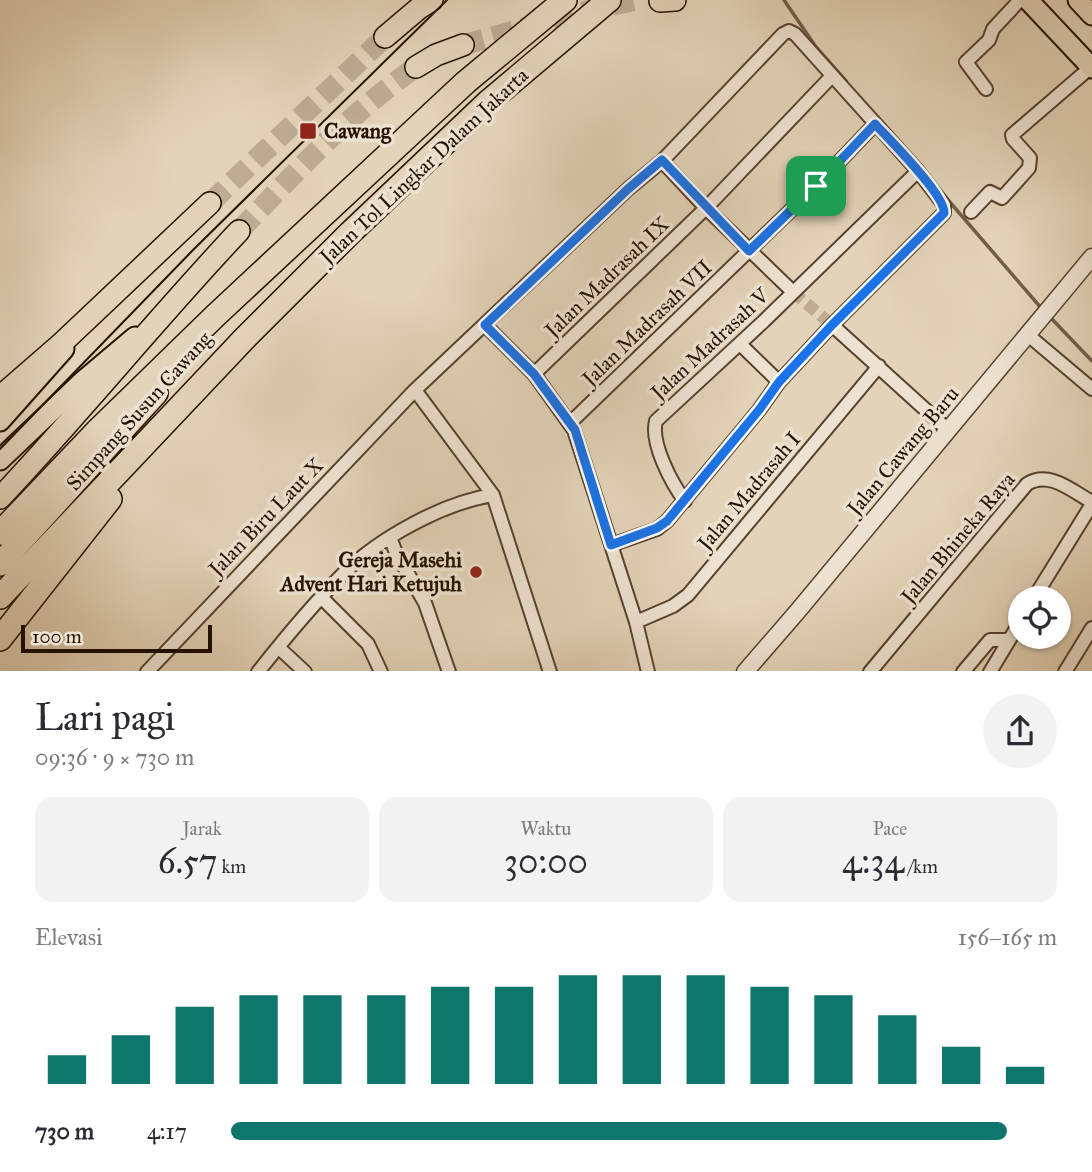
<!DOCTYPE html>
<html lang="id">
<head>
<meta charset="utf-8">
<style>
	body { margin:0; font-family:"IM FELL Great Primer",serif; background:#f2f2f3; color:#2b2b33; height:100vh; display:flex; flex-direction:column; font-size:26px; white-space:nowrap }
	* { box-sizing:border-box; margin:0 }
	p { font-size:23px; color:#7c7c81 }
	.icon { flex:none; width:38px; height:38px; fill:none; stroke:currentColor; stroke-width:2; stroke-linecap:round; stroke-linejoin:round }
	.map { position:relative; height:671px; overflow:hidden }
	.sheet { display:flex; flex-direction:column; background:#fff; flex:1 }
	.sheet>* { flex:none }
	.fabs { position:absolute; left:1008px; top:586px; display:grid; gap:14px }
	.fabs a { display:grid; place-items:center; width:63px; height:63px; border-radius:50%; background:#fff; box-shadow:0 2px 5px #0004; font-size:35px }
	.scale { position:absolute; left:21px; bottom:18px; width:191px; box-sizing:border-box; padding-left:7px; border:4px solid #271200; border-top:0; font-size:19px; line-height:24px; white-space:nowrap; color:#271200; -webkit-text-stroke:5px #ede2d1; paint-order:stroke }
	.pin { position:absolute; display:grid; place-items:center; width:60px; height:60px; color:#fff; margin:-30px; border-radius:14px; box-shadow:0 4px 10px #0006 }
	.round { display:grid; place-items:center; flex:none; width:74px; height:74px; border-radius:37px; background:#f2f2f3 }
	.head { display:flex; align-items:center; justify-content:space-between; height:119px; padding:0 35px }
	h1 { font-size:38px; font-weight:600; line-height:52px }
	.metrics { display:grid; grid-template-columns:repeat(3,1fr); gap:10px; height:119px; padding:7px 35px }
	.metrics div { display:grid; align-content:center; border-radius:18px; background:#f2f2f3; text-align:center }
	.metrics b { font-size:35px; font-weight:600 }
	.metrics small { font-size:19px; font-weight:400 }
	.metrics p { font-size:19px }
	.chart { height:196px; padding:14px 35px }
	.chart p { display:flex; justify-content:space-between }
	.chart svg { width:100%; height:126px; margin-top:7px; stroke:#0f766e; stroke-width:6 }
	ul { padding:0 35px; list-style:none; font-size:23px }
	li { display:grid; grid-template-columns:112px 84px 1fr; align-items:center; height:52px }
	li i { height:18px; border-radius:9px; background:#0f766e }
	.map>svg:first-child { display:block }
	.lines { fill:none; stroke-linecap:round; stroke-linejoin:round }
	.stream { stroke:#715e49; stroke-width:3.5 }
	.minor-tunnel { stroke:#bdac93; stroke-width:12; stroke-dasharray:12 6; stroke-linecap:butt }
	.trunk-tunnel { stroke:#bdac93; stroke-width:21; stroke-dasharray:21 10; stroke-linecap:butt }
	.minor-casing { stroke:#56422e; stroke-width:16 }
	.tertiary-casing { stroke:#56422e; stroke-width:19 }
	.primary-casing { stroke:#271200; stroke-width:23 }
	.trunk-casing { stroke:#271200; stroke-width:24 }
	.motorway-casing { stroke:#271200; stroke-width:26 }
	.minor { stroke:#ede2d1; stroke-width:12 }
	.tertiary { stroke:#ede2d1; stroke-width:16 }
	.primary { stroke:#e3d3b8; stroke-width:19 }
	.trunk { stroke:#e3d3b8; stroke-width:21 }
	.motorway { stroke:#e3d3b8; stroke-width:23 }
	.tram { stroke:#271200; stroke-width:2 }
	.route-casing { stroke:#fff; stroke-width:14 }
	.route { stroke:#1a73e8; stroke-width:9 }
	.poi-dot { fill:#8f2418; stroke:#ede2d1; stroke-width:2.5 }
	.labels { text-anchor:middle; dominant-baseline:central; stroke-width:7; stroke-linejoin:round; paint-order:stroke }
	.poi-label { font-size:21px; font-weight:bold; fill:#271200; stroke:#ede2d1; text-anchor:start }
	.street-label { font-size:21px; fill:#271200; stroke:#ede2d1 }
</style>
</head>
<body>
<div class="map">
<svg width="1092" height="672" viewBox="0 0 1092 672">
	<rect width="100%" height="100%" fill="#e3d3b8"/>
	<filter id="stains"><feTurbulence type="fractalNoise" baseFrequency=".00286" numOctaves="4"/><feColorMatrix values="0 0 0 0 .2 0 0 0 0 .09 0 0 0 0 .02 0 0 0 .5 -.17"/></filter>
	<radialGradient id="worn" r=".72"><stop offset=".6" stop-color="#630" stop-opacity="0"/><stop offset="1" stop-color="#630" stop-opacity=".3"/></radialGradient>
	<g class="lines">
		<!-- stream -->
		<path class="stream" d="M 784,0 L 816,47 L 846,81
			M 942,193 L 1042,309
			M 1050,317 L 1092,361"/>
		<!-- minor-tunnel -->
		<path class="minor-tunnel" d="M 793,292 L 832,325"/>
		<!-- trunk-tunnel -->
		<path class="trunk-tunnel" d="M 463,45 L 594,9 L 637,0
			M 210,203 L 385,37
			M 239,231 C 294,174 350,113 416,67"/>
		<defs>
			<path id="minor" d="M 986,89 L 966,62 L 989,40 L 993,29 L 1020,0
				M 662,161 L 706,208 L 793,292
				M 971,212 L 990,192 L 1002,198 L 1029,168 L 1030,158 L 1013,139 L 1012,135 L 1091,67
				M 485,325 L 534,374 L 574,430 L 636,622 L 648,672
				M 832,325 L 948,430
				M 1028,335 L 1092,389
				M 740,344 L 779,382
				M 534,374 L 706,208 L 831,77
				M 415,390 L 493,495 L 550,672
				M 570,423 L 816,186 L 875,124
				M 685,501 C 672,484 650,443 656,421 L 764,321 L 918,171
				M 390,537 L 396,553 L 425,603 L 449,672
				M 322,598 L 368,644 L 381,672
				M 1034,598 L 1092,504
				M 636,622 L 673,606 L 688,595 L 879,366
				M 278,647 L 305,672
				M 147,672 L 415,390 L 628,189 L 662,161 L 783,34 L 789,31 L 795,34 L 918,171 L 944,205 L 944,213 L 832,325 L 779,382 L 759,410 L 667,521 L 657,529 L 611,545
				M 258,672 C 285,638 313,604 343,574 C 379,538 443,503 493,495
				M 870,672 L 1027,484 C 1049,470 1072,491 1092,502
				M 963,672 L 990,640 L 1009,640
				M 990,672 L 1020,622
				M 1065,672 L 1092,628"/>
			<path id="tertiary" d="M 745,672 L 797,612 L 1092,257"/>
			<path id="primary" d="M 1028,0 L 1092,68
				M 1078,0 L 1092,15
				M 0,421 L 64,349
				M 0,460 L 84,380 L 135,337"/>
			<path id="trunk" d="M 660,1 L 675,0
				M 385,37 L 418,9 L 432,0
				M 416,67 L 436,55 L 463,45
				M 0,397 L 62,343 L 210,203
				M 0,498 C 82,411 157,318 239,231"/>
			<path id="motorway" d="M 0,533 L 99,429 L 215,316 L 466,82 L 565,0
				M 0,564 L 156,393
				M 0,597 L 245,338 L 350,233 L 488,102 L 609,0
				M 0,639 L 110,499"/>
		</defs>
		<!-- minor casing -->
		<use href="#minor" class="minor-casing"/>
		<!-- tertiary casing -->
		<use href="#tertiary" class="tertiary-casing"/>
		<!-- primary casing -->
		<use href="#primary" class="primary-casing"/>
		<!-- trunk casing -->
		<use href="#trunk" class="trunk-casing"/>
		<!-- motorway casing -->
		<use href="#motorway" class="motorway-casing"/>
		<!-- minor -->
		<use href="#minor" class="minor"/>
		<!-- tertiary -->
		<use href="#tertiary" class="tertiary"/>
		<!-- primary -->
		<use href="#primary" class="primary"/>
		<!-- trunk -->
		<use href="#trunk" class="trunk"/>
		<!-- motorway -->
		<use href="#motorway" class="motorway"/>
		<!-- tram -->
		<path class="tram" d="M 0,449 L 194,249 L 447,0"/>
	</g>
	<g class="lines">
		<defs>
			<path id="route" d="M 875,124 C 889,139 946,196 944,213 L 832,325 L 779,382 L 759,410 L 667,521 L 657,528 L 611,545 L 575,430 L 534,374 L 485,325 L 628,189 L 662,160 L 749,251 L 816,186 Z"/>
		</defs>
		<!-- route casing -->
		<use href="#route" class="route-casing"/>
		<!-- route -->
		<use href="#route" class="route"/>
	</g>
	<!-- markers -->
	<g class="poi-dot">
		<rect x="299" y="122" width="18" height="18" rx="3.5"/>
		<circle cx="476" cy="572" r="7"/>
	</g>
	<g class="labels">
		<!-- poi labels -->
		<g class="poi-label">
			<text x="324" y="131">Cawang</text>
			<text x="462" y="560" text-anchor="end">Gereja Masehi<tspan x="462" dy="24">Advent Hari Ketujuh</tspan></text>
		</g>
		<!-- street labels -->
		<g class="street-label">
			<text transform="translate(424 166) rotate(-43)">Jalan Tol Lingkar Dalam Jakarta</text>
			<text transform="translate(607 277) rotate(-44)">Jalan Madrasah IX</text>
			<text transform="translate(647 323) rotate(-44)">Jalan Madrasah VII</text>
			<text transform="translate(710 344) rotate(-43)">Jalan Madrasah V</text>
			<text transform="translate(139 411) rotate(-48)">Simpang Susun Cawang</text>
			<text transform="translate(903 451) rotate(-50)">Jalan Cawang Baru</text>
			<text transform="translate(749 491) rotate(-50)">Jalan Madrasah I</text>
			<text transform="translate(266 517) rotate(-46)">Jalan Biru Laut X</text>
			<text transform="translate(958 538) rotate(-50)">Jalan Bhineka Raya</text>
		</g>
	</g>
	<rect width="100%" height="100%" filter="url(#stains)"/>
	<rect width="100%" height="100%" fill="url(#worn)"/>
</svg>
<div class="fabs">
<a><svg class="icon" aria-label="locate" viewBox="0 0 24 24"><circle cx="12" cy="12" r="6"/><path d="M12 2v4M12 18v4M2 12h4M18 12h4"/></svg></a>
</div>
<div class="scale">100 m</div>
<div class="pin" style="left:816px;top:186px;background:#1e9e55"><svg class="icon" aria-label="arrive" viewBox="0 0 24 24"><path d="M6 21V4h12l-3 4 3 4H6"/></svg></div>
</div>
<section class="sheet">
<div class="head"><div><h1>Lari pagi</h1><p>09:36 · 9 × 730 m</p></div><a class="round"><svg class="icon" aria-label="share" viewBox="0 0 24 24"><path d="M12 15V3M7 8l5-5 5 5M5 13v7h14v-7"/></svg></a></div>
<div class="metrics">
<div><p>Jarak</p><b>6.57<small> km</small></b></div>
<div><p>Waktu</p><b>30:00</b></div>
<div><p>Pace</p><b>4:34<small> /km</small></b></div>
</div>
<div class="chart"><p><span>Elevasi</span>156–165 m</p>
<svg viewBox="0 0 160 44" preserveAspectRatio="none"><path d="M5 44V34M15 44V27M25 44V17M35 44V13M45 44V13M55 44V13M65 44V10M75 44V10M85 44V6M95 44V6M105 44V6M115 44V10M125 44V13M135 44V20M145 44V31M155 44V38"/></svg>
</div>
<ul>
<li><b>730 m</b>4:17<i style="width:94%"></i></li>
</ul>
</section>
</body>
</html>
